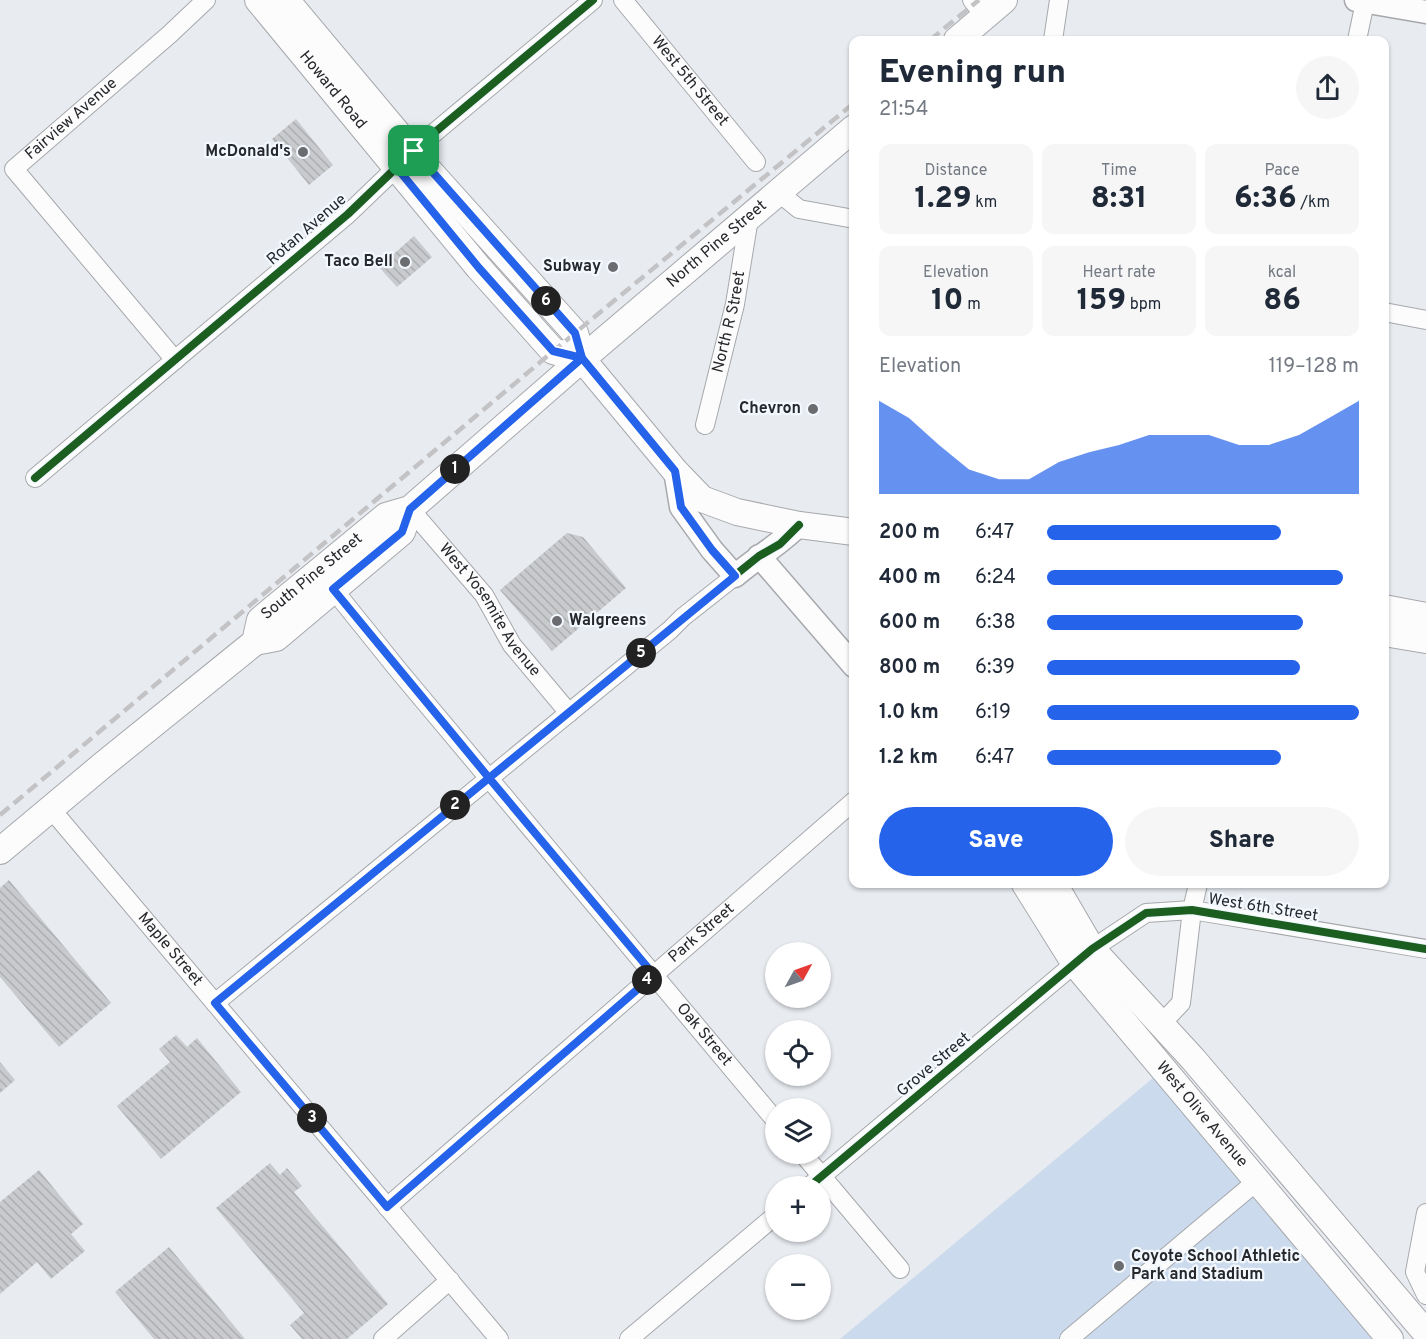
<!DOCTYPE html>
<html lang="en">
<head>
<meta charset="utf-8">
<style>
	body { margin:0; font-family:Overpass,sans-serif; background:#f6f6f7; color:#1f2937; height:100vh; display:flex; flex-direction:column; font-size:22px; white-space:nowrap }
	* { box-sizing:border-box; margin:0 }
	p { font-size:20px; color:#747a83 }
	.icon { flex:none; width:33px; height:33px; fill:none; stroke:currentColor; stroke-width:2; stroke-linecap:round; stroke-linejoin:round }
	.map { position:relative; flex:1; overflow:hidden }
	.side { position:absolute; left:849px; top:36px; width:540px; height:852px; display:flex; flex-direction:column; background:#fff; border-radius:12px; box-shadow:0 2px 4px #0004 }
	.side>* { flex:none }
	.needle { width:39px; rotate:50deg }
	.tools { position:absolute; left:765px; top:942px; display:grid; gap:12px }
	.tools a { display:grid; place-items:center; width:66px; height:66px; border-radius:50%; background:#fff; box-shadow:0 2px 4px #0004; font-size:30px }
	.pin { position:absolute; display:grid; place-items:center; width:51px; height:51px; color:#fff; margin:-26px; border-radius:12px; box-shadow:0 3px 9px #0006 }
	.km { position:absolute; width:30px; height:30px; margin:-15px; border-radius:50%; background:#222; color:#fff; font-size:16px; line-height:30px; text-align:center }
	.round { display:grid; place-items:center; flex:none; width:63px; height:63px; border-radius:32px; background:#f6f6f7 }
	.summary { display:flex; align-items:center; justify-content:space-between; height:102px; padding:0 30px }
	h1 { font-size:33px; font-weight:800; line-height:45px }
	.figures { display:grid; grid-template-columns:repeat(3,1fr); gap:9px; height:102px; padding:6px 30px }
	.figures div { display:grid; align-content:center; border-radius:12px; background:#f6f6f7; text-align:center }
	.figures b { font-size:30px; font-weight:800 }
	.figures small { font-size:16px; font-weight:400 }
	.figures p { font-size:16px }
	.chart { height:168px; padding:12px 30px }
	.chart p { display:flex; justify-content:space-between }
	.chart svg { width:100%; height:108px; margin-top:6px; fill:#2563eb; opacity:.7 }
	.action { display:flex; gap:12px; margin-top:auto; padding:12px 30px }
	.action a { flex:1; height:69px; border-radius:36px; background:#2563eb; color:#fff; font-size:24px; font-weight:800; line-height:69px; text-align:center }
	.action a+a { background:#f6f6f7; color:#1f2937 }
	ul { padding:0 30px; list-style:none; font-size:20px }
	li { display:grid; grid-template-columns:96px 72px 1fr; align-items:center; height:45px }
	li i { height:15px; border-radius:8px; background:#2563eb }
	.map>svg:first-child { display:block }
	.green { fill:#cbdaec }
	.building { fill:url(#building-back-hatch) }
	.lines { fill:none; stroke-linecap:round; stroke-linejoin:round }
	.minor-casing { stroke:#a6a8ac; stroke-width:20 }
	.tertiary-casing { stroke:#a6a8ac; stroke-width:25 }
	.secondary-casing { stroke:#a6a8ac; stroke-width:28 }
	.minor { stroke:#fcfcfd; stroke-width:18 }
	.tertiary { stroke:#fcfcfd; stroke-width:22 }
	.secondary { stroke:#fcfcfd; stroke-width:26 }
	.rail { stroke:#c3c3c5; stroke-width:4.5; stroke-dasharray:12 6; stroke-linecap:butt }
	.cycleway-casing { stroke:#f3f8ff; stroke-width:11 }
	.cycleway { stroke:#1b5e20; stroke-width:8 }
	.route-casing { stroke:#fff; stroke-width:12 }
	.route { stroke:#2563eb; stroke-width:8 }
	.poi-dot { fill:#6a6c70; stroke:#f3f8ff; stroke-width:2 }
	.labels { text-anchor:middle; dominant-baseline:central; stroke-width:4.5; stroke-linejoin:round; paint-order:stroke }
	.street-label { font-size:16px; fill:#26282b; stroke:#f3f8ff }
	.poi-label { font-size:16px; font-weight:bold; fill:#26282b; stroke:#f3f8ff; text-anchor:end }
</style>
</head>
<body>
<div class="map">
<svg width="1426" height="1339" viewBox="0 0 1426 1339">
	<defs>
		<pattern id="building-back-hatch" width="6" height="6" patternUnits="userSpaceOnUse" patternTransform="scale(1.5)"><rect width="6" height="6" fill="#c8cacd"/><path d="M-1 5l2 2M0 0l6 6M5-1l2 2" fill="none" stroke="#acaeb0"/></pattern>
	</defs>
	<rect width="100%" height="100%" fill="#e8ebf0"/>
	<!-- green -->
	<path class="green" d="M 1153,1078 L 1372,1339 L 840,1339 Z"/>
	<!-- building -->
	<path class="building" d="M 296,119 L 333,165 L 309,185 L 272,139 Z
		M 414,236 L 432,257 L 397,287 L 379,267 Z
		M 567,533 L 583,537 L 626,588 L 552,651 L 500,590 Z
		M 9,880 L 111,1003 L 59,1047 L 0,977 L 0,888 Z
		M 176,1035 L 187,1047 L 197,1038 L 241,1092 L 161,1159 L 117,1106 L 170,1062 L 159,1049 Z
		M 0,1062 L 15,1080 L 0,1093 Z
		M 270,1163 L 280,1175 L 287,1168 L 302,1186 L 294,1192 L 388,1304 L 347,1339 L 302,1339 L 290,1325 L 304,1313 L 216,1208 Z
		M 39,1170 L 83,1224 L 71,1234 L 85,1251 L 51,1279 L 37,1262 L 0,1294 L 0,1202 Z
		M 169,1247 L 245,1339 L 154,1339 L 115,1292 Z"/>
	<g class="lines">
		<defs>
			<g id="minor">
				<path id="s1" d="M 623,0 L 756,162"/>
				<path d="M 972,0 L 985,16"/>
				<path d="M 1053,40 L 1059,0"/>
				<path d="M 1357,40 L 1365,2"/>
				<path d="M 778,192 L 799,209 L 854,219"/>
				<path d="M 1384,312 L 1426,320"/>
				<path id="s2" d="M 175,360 L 14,169 L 170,34 L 206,0"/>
				<path id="s3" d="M 705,425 L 735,304 L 749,218"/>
				<path d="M 35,478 L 348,214 L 422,143 L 593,0"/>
				<path id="s4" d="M 410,509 L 484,595 L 512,645 L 569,713"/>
				<path id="s5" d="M 333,589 L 399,671 L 776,1121"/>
				<path id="s6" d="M 51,809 L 499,1339"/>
				<path d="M 215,1003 L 670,630 L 683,617 L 735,576"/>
				<path d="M 1161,1024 L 1181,1003 L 1192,910 L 1198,884"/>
				<path d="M 803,1154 L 900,1269"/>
				<path d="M 810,1186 L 1092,949 L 1146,913 L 1192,910 L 1426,949"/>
				<path id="s7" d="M 387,1207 L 854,801"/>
				<path d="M 1426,1213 L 1415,1272 L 1426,1295"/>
				<path d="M 383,1339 L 450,1280"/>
				<path d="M 629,1339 L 776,1215"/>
				<path d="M 1069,1339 L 1257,1181"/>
			</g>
			<path id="tertiary" d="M 1356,0 L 1426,12
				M 675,471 L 681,507 L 712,550 L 735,576 C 756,558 779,545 799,525
				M 759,556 L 854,666"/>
			<g id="secondary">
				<path id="s8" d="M 258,0 L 479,268 L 553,351 L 582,359"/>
				<path d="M 286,0 L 425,166 L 575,333 L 582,359 L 675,471 L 702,499 L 737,512 L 799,525 L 854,532"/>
				<path d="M 957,40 L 1004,0"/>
				<path d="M 1384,608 L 1426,616"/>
				<path d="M 1384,633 L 1426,640"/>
				<path d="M 255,642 L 276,638 L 402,532 L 410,509"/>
				<path id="s9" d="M 0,851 L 104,764 L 255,642 L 260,620 L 386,516 L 410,509 L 582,359 L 854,128"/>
				<path id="s10" d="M 1025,884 L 1075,964 L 1390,1339"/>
				<path d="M 1054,884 L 1092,949 L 1193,1059 L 1426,1333"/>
			</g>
		</defs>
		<!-- minor casing -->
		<use href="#minor" class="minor-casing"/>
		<!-- tertiary casing -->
		<use href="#tertiary" class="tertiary-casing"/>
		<!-- secondary casing -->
		<use href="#secondary" class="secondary-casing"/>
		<!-- minor -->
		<use href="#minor" class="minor"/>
		<!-- tertiary -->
		<use href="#tertiary" class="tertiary"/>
		<!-- secondary -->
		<use href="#secondary" class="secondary"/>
		<!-- rail -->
		<path class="rail" d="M 930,40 L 979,0
			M 0,815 L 575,333 L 854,103"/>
		<defs>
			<path id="cycleway" d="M 35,478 L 348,214 L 422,143 L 593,0
				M 215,1003 L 670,630 L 683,617 L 759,556 L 780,544 L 799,525
				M 810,1186 L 1092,949 L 1146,913 L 1192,910 L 1426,949"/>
		</defs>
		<!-- cycleway casing -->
		<use href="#cycleway" class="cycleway-casing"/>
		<!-- cycleway -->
		<use href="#cycleway" class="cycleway"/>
	</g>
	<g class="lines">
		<defs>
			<path id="route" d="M 414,151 L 397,168 L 479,268 L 553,351 L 582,358 L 410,509 L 402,532 L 333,589 L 489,778 L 215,1003 L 387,1207 L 654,975 L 489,778 L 735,576 L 712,550 L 681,507 L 675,471 L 582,358 L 575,333 L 414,151"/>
		</defs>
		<!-- route casing -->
		<use href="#route" class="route-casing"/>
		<!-- route -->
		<use href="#route" class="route"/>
	</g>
	<!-- markers -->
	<g class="poi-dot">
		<circle cx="303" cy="152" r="6"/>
		<circle cx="405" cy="262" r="6"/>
		<circle cx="613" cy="267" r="6"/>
		<circle cx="813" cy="409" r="6"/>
		<circle cx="557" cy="621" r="6"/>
		<circle cx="1119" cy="1266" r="6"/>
	</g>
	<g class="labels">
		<!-- street labels -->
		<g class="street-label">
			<text stroke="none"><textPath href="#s1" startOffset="105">West 5th Street</textPath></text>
			<text stroke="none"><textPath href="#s8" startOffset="117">Howard Road</textPath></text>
			<text stroke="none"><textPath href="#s2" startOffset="326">Fairview Avenue</textPath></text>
			<text transform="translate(307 230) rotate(-41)">Rotan Avenue</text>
			<text stroke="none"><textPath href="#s9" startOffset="946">North Pine Street</textPath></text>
			<text stroke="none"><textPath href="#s3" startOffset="106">North R Street</textPath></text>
			<text stroke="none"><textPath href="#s9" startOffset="420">South Pine Street</textPath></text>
			<text stroke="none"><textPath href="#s4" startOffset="129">West Yosemite Avenue</textPath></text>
			<text transform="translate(1263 908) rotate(9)">West 6th Street</text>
			<text stroke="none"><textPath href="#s7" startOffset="417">Park Street</textPath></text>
			<text stroke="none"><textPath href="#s6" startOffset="184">Maple Street</textPath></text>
			<text stroke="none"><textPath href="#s5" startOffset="580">Oak Street</textPath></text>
			<text transform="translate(934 1065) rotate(-40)">Grove Street</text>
			<text stroke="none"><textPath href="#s10" startOffset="291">West Olive Avenue</textPath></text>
		</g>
		<!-- poi labels -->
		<g class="poi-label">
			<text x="291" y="152">McDonald's</text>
			<text x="393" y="262">Taco Bell</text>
			<text x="601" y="267">Subway</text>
			<text x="801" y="409">Chevron</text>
			<text x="569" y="621" text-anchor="start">Walgreens</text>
			<text x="1131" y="1257" text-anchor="start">Coyote School Athletic<tspan x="1131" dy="18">Park and Stadium</tspan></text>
		</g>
	</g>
</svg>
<div class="tools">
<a><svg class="needle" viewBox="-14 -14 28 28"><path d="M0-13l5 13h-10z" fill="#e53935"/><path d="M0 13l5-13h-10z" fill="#747a83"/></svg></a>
<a><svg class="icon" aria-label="locate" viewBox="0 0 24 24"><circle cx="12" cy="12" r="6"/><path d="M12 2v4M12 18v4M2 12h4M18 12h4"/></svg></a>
<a><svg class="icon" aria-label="layers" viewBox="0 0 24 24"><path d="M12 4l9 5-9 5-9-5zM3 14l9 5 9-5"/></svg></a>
<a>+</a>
<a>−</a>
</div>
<div class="pin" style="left:414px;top:151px;background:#1e9e55"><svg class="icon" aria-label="arrive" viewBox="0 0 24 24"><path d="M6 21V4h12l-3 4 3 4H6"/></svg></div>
<b class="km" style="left:455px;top:469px">1</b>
<b class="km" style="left:455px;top:805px">2</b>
<b class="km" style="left:312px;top:1118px">3</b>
<b class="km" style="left:647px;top:980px">4</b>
<b class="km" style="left:641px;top:653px">5</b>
<b class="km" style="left:546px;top:301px">6</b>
<section class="side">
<div class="summary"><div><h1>Evening run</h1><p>21:54</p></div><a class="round"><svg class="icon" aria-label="share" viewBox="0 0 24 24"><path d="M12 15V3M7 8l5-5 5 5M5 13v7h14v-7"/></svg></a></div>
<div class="figures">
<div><p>Distance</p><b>1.29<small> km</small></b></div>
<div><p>Time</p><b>8:31</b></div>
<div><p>Pace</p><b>6:36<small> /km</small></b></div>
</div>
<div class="figures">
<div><p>Elevation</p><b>10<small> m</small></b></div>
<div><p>Heart rate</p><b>159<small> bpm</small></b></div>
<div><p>kcal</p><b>86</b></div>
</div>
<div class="chart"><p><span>Elevation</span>119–128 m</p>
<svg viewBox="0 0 160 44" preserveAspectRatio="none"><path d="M0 44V6L10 13L20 24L30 34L40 38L50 38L60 31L70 27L80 24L90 20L100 20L110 20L120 24L130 24L140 20L150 13L160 6V44z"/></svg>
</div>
<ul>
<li><b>200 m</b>6:47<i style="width:75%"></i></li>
<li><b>400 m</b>6:24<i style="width:95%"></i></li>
<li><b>600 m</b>6:38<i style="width:82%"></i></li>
<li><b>800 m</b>6:39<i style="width:81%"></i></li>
<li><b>1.0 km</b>6:19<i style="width:100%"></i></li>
<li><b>1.2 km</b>6:47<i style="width:75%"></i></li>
</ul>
<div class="action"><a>Save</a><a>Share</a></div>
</section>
</div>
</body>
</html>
